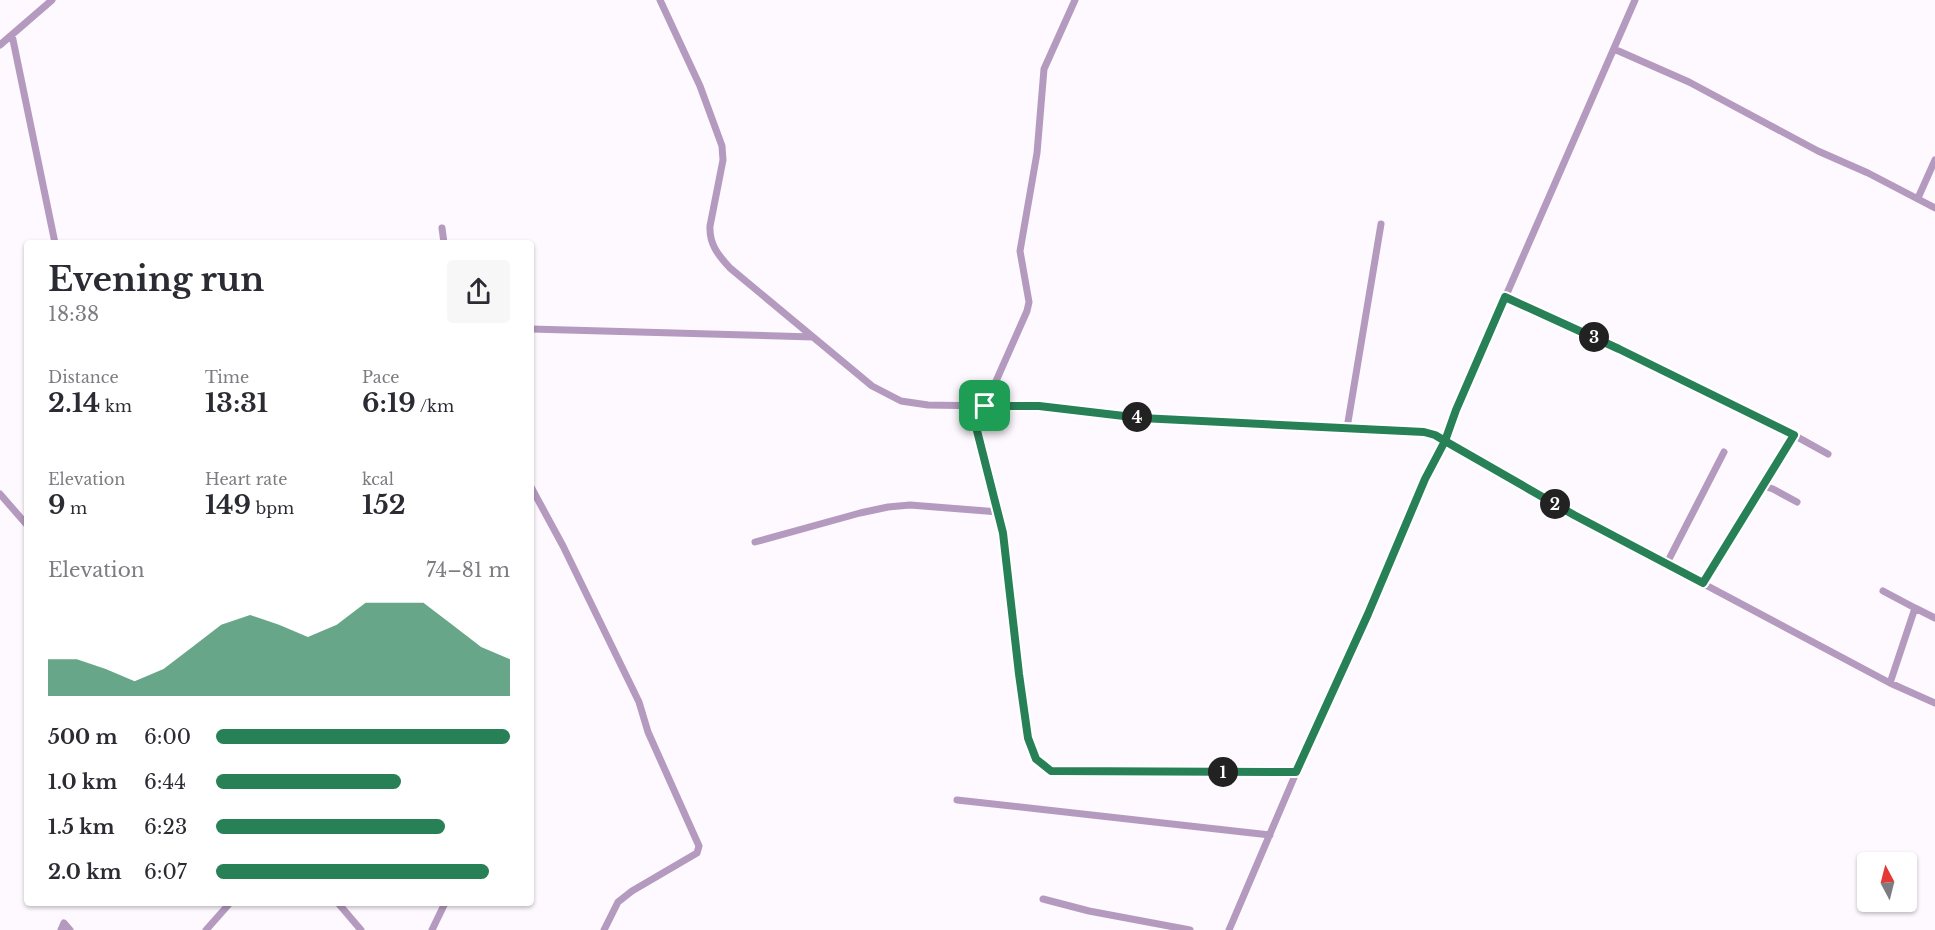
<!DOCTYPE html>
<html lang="en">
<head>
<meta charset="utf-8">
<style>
	body { margin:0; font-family:"Libre Baskerville",serif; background:#f7f7f7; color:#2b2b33; height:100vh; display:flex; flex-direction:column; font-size:22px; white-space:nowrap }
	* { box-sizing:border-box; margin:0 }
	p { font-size:20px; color:#7c7c81 }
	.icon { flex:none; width:33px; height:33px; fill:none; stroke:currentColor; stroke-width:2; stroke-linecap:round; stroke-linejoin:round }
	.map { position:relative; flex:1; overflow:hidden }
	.drawer { position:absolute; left:24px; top:240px; width:510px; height:666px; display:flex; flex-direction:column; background:#fff; border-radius:6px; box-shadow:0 2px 4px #0004 }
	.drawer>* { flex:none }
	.needle { width:39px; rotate:353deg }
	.controls { position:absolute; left:1857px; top:852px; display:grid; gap:12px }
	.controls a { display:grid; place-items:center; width:60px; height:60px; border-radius:6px; background:#fff; box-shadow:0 2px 4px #0004; font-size:30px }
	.pin { position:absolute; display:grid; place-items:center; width:51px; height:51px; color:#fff; margin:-26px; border-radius:12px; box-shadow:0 3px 9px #0006 }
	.km { position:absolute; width:30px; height:30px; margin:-15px; border-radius:50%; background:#222; color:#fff; font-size:16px; line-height:30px; text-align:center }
	.round { display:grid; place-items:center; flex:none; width:63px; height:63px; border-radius:6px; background:#f7f7f7 }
	.headline { display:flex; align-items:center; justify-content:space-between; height:102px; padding:0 24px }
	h1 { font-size:33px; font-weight:800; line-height:45px }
	.metrics { display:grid; grid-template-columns:repeat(3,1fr); gap:9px; height:102px; padding:6px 24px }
	.metrics div { display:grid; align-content:center }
	.metrics b { font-size:26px; font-weight:800 }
	.metrics small { font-size:16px; font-weight:400 }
	.metrics p { font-size:16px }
	.chart { height:168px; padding:12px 24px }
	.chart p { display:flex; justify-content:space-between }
	.chart svg { width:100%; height:108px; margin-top:6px; fill:#288156; opacity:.7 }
	ul { padding:0 24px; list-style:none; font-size:20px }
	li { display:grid; grid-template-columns:96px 72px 1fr; align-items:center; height:45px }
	li i { height:15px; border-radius:8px; background:#288156 }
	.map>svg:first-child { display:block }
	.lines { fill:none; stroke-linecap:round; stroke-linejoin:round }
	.street { stroke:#b49abe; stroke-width:7 }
	.route-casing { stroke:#fff; stroke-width:12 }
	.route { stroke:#288156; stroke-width:8 }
</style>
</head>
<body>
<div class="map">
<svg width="1935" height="930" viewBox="0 0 1935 930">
	<rect width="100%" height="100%" fill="#fdf9fe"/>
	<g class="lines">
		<!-- street -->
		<path class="street" d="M 660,0 L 700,86 L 722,146 L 723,160 L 710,226 C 709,244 718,255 730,268 L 872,386 L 901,401 L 928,405 L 1039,407 L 1141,418 L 1424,432 L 1435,435 L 1574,515 L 1890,683 L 1935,703
			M 12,35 L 55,243
			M 0,45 L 52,0
			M 1614,49 L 1689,82 L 1818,151 L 1868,173 L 1935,208
			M 1918,198 L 1935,160
			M 442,228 L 444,243
			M 1505,296 C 1613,347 1724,395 1828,454
			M 531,329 L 813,337
			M 985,406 L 1027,311 L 1029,302 L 1020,251 L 1037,153 L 1044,69 L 1075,0
			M 971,407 L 1003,533 L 1019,674 L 1028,738 L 1037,760 L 1051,771 L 1296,773
			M 1347,428 L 1381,224
			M 1764,486 L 1795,435
			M 531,487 L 563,546 L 639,702 L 648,732 L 699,846 L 697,853 L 632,891 L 618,902 L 604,930
			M 0,494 L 27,525
			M 755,542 L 860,513 L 888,507 L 910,505 L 999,512
			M 1667,563 L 1724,452
			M 1703,583 L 1764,486 L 1773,489 L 1797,502
			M 1883,591 L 1915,608
			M 1890,683 L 1915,608 L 1935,618
			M 957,800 L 1270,835
			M 1043,899 L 1089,911 L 1190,930
			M 338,903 L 361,930
			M 61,930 L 64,923 L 70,930
			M 206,930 L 230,903
			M 432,930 L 445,903
			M 1229,930 L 1296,773 L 1368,613 L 1425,479 L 1445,441 L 1456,410 L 1635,0"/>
	</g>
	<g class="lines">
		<defs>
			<path id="route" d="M 985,406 L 971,407 L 1003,533 L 1019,674 L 1028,738 L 1036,759 L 1051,771 L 1296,772 L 1368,614 L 1425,479 L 1445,441 L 1574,515 L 1703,583 L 1794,435 L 1619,349 L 1505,297 L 1456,410 L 1445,441 L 1435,435 L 1424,432 L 1141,418 L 1039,406 L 985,406"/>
		</defs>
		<!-- route casing -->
		<use href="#route" class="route-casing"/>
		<!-- route -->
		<use href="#route" class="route"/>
	</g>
</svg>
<div class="controls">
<a><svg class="needle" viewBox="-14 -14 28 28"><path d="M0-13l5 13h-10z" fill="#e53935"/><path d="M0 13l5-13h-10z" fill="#7c7c81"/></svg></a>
</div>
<div class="pin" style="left:985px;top:406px;background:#1e9e55"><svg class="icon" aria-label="arrive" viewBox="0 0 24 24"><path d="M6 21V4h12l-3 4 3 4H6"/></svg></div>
<b class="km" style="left:1223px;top:772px">1</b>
<b class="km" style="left:1555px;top:504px">2</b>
<b class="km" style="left:1594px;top:337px">3</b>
<b class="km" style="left:1137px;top:417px">4</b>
<section class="drawer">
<div class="headline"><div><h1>Evening run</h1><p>18:38</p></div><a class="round"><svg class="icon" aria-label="share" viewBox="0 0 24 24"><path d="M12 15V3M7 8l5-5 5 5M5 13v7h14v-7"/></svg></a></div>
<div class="metrics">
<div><p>Distance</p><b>2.14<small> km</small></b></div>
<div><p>Time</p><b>13:31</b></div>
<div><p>Pace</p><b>6:19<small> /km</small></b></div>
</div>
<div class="metrics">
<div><p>Elevation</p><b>9<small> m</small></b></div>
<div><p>Heart rate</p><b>149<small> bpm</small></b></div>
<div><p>kcal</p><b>152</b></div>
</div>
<div class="chart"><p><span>Elevation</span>74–81 m</p>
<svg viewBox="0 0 160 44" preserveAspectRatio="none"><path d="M0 44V29L10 29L20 33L30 38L40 33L50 24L60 15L70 11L80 15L90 20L100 15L110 6L120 6L130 6L140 15L150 24L160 29V44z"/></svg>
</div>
<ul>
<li><b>500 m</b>6:00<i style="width:100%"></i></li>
<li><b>1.0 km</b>6:44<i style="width:63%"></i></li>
<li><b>1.5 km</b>6:23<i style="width:78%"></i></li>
<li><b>2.0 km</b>6:07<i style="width:93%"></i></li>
</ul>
</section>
</div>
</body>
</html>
